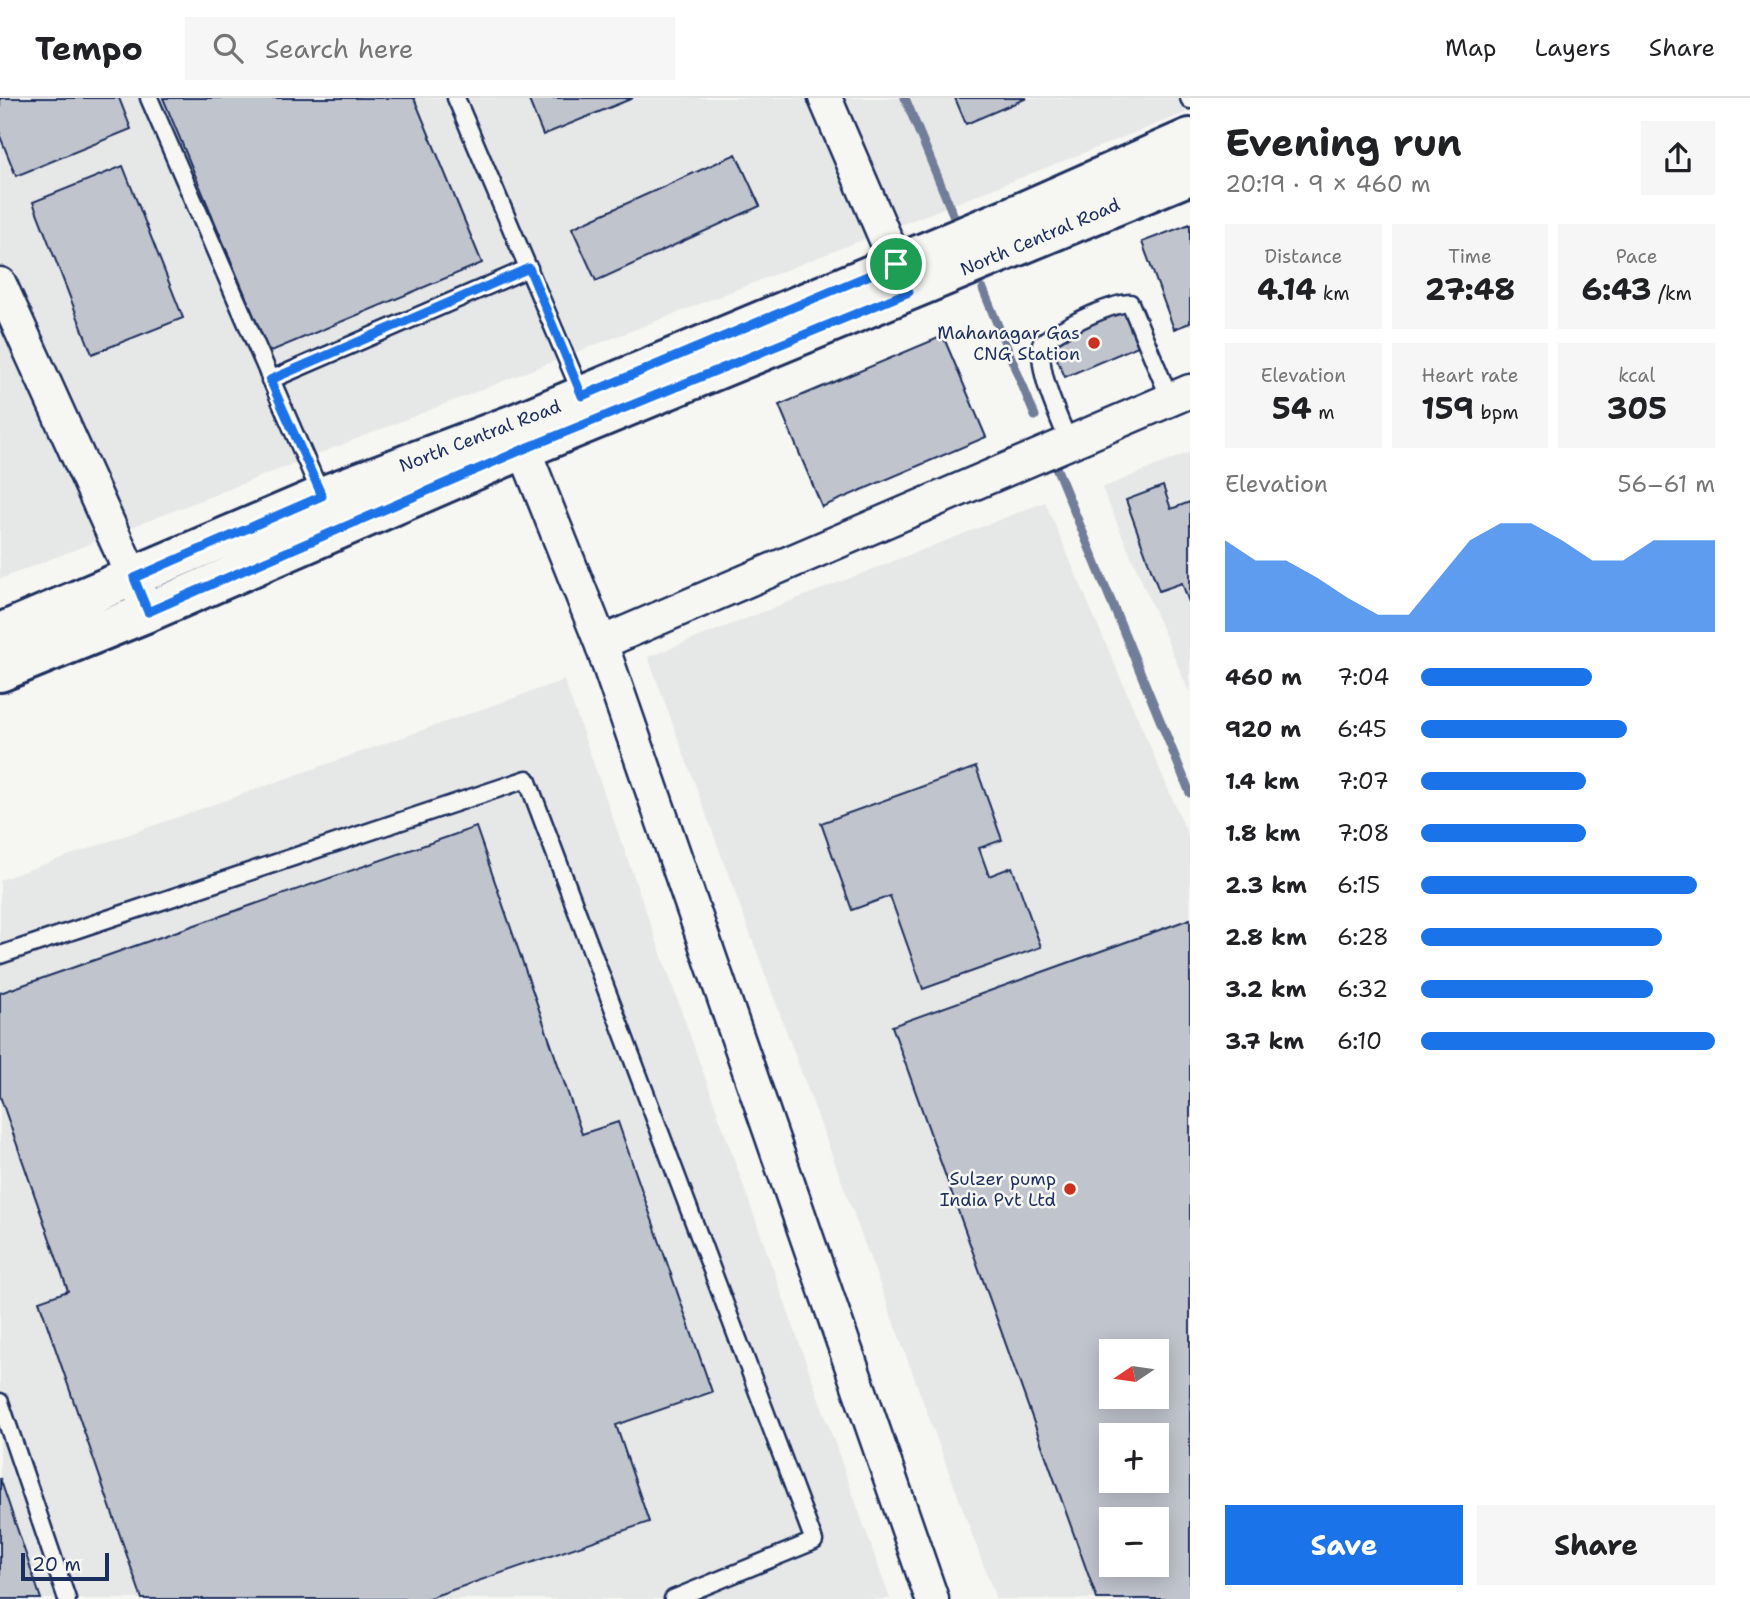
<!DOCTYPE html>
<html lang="en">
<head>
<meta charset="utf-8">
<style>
	body { margin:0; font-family:"Shantell Sans",sans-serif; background:#f6f6f6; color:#202124; height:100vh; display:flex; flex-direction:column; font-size:26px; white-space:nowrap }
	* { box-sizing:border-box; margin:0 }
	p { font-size:23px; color:#757577 }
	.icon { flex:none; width:38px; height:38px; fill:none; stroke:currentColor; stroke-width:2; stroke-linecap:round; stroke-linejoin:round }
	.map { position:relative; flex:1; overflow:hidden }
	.details { display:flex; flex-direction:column; background:#fff; width:560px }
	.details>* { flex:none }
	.needle { width:46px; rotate:257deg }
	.fabs { position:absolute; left:1099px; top:1241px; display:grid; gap:14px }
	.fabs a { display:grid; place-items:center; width:70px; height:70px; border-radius:0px; background:#fff; box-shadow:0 4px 18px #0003; font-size:35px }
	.scale { position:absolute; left:21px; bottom:18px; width:88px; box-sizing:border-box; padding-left:7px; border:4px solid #1b2f5e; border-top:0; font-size:19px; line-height:24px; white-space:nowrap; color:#1b2f5e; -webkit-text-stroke:5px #f6f6f2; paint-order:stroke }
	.pin { position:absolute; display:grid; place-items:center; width:60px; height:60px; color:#fff; margin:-30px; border:4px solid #fff; border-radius:50%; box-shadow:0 2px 7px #0007 }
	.round { display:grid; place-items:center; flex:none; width:74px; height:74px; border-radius:0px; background:#f6f6f6 }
	.summary { display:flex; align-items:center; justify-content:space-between; height:119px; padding:0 35px }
	h1 { font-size:38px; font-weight:700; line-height:52px }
	.metrics { display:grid; grid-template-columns:repeat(3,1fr); gap:10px; height:119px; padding:7px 35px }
	.metrics div { display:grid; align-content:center; border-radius:0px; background:#f6f6f6; text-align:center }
	.metrics b { font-size:30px; font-weight:700 }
	.metrics small { font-size:19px; font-weight:400 }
	.metrics p { font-size:19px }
	.chart { height:196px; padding:14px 35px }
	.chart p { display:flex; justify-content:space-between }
	.chart svg { width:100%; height:126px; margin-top:7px; fill:#1a73e8; opacity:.7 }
	.action { display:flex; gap:14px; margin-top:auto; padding:14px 35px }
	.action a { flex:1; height:80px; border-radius:0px; background:#1a73e8; color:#fff; font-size:28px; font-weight:700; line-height:80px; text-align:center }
	.action a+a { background:#f6f6f6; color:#202124 }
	ul { padding:0 35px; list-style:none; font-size:23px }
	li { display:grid; grid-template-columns:112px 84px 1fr; align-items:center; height:52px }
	li i { height:18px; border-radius:9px; background:#1a73e8 }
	header { display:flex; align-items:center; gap:42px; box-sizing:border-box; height:98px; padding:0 35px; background:#fff; border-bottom:2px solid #e0e0e0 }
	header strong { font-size:33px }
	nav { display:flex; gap:38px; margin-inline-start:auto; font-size:24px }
	.search { width:490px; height:63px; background:#f6f6f6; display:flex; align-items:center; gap:18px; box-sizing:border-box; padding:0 24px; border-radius:0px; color:#757577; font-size:26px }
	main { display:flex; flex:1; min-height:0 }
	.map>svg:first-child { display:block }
	.built { fill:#e6e7e7; fill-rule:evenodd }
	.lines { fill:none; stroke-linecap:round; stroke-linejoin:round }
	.stream { stroke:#717e99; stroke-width:9 }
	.building { fill:#c0c4cd; stroke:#1b2f5e; stroke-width:2; fill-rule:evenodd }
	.lane-casing { stroke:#1b2f5e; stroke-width:21 }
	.street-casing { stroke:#1b2f5e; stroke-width:37 }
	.secondary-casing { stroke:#1b2f5e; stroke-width:44 }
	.lane { stroke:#f6f6f2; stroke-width:16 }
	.street { stroke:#f6f6f2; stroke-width:32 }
	.secondary { stroke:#f6f6f2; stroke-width:38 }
	.route-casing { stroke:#fff; stroke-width:14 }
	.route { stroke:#1a73e8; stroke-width:9 }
	.poi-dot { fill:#c8321e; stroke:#f6f6f2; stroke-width:2.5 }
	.labels { text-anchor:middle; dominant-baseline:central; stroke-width:5; stroke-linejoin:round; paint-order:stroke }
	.street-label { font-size:18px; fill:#1b2f5e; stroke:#f6f6f2 }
	.poi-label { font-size:18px; fill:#1b2f5e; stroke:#f6f6f2; text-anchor:end }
</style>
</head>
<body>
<header>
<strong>Tempo</strong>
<div class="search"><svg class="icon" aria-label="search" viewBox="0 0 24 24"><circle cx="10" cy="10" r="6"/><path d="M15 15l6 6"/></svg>Search here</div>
<nav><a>Map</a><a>Layers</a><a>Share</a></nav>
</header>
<main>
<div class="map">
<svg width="1190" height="1501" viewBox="0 0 1190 1501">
	<rect width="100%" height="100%" fill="#f6f6f2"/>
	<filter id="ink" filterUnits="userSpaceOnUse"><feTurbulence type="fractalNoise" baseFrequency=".0143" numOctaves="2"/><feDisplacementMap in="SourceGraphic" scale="14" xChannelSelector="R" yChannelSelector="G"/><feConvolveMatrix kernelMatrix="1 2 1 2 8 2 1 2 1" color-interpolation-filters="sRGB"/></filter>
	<g filter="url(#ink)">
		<!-- built -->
		<path class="built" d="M 0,0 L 1190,0 L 1190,13 L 0,481 Z
			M 1190,354 L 1190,596 L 1102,390 Z
			M 1045,404 L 1190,742 L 1190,1501 L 996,1501 L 648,559 ZM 1111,1253 L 1157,1253 L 1157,1298 L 1111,1298 ZM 1111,1337 L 1157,1337 L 1157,1382 L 1111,1382 ZM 1111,1421 L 1157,1421 L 1157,1466 L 1111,1466 Z
			M 564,582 L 890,1501 L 0,1501 L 0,782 Z"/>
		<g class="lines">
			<!-- stream -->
			<path class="stream" d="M 905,0 L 955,121
				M 983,191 L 1035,318
				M 1056,369 L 1190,695"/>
		</g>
		<!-- building -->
		<path class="building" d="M 0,0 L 119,0 L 131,31 L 16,78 L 0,38 Z
			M 163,0 L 414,0 L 482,165 L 269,254 Z
			M 528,0 L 633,0 L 543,37 Z
			M 955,0 L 1027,0 L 966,26 Z
			M 736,56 L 760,108 L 596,183 L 572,130 Z
			M 123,68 L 183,220 L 92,256 L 33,104 Z
			M 1190,126 L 1190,225 L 1174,231 L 1142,144 Z
			M 1123,212 L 1138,248 L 1065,279 L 1049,243 Z
			M 943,238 L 986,339 L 822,409 L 779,307 Z
			M 1163,388 L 1171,411 L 1190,404 L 1190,507 L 1182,485 L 1159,493 L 1126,402 Z
			M 976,669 L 1002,742 L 979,750 L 989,778 L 1012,769 L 1041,849 L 923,891 L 890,798 L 852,812 L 821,725 Z
			M 476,729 L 582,1036 L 618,1024 L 712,1294 L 616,1327 L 649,1424 L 426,1501 L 142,1501 L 39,1203 L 68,1193 L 0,998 L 0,895 Z
			M 1190,821 L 1190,1501 L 1097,1501 L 892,928 ZM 1111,1253 L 1157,1253 L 1157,1298 L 1111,1298 ZM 1111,1337 L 1157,1337 L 1157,1382 L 1111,1382 ZM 1111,1421 L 1157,1421 L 1157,1466 L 1111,1466 Z
			M 0,1380 L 41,1501 L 0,1501 Z"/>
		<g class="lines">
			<defs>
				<path id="lane" d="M 149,0 L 322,399
					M 456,0 L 582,297
					M 1189,0 L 1190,2
					M 270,282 L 529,170
					M 1069,345 C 1057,314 1039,280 1041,246 C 1058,231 1108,206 1130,205 L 1170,301
					M 0,857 L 527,681 L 814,1443 L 673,1501
					M 0,1304 L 67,1501"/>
				<path id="street" d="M 825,0 L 905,186
					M 0,186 L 142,500
					M 515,329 L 601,545 L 932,1501
					M 601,545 L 1190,293"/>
				<path id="secondary" d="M 0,535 L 322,398 L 514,326 L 1024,113 L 1190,40
					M 0,574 L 148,514 L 524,351 L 1190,77"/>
			</defs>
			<!-- lane casing -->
			<use href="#lane" class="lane-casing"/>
			<!-- street casing -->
			<use href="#street" class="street-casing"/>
			<!-- secondary casing -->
			<use href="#secondary" class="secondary-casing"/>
			<!-- lane -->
			<use href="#lane" class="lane"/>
			<!-- street -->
			<use href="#street" class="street"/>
			<!-- secondary -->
			<use href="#secondary" class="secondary"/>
		</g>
	</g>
	<g class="lines" filter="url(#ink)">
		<defs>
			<path id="route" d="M 896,166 L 909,194 L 524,351 L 148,514 L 134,480 L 322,398 L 270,282 L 529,170 L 582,298 Z"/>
		</defs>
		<!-- route casing -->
		<use href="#route" class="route-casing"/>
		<!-- route -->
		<use href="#route" class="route"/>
	</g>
	<!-- markers -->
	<g class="poi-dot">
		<circle cx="1094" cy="245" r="7"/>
		<circle cx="1070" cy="1091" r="7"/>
	</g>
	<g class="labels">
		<!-- street labels -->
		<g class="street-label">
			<text transform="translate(1040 139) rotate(-23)">North Central Road</text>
			<text transform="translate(480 338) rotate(-21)">North Central Road</text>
		</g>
		<!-- poi labels -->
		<g class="poi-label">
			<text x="1080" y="235">Mahanagar Gas<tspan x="1080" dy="21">CNG Station</tspan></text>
			<text x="1056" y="1081">Sulzer pump<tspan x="1056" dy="21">India Pvt Ltd</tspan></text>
		</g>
	</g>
</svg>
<div class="fabs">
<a><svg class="needle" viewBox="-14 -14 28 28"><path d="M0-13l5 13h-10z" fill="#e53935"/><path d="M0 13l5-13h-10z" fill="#757577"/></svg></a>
<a>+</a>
<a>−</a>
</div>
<div class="scale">20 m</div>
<div class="pin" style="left:896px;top:166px;background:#1e9e55"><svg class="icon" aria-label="arrive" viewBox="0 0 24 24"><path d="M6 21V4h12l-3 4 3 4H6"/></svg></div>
</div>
<section class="details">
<div class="summary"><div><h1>Evening run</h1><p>20:19 · 9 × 460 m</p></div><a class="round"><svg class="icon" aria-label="share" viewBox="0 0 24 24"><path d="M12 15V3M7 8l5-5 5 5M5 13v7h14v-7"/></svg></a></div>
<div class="metrics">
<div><p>Distance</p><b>4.14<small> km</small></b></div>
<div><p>Time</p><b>27:48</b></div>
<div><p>Pace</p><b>6:43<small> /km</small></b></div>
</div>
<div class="metrics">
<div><p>Elevation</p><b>54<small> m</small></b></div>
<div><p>Heart rate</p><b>159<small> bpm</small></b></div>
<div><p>kcal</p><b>305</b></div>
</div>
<div class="chart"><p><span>Elevation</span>56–61 m</p>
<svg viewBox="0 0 160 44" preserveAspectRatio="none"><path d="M0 44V12L10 19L20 19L30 25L40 32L50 38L60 38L70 25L80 12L90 6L100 6L110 12L120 19L130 19L140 12L150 12L160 12V44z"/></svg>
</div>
<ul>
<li><b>460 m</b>7:04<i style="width:58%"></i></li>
<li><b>920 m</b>6:45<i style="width:70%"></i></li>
<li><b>1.4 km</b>7:07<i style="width:56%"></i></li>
<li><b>1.8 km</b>7:08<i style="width:56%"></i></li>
<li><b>2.3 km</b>6:15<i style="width:94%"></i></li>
<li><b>2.8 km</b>6:28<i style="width:82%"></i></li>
<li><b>3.2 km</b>6:32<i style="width:79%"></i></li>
<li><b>3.7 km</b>6:10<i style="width:100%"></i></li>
</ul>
<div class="action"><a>Save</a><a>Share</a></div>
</section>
</main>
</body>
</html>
